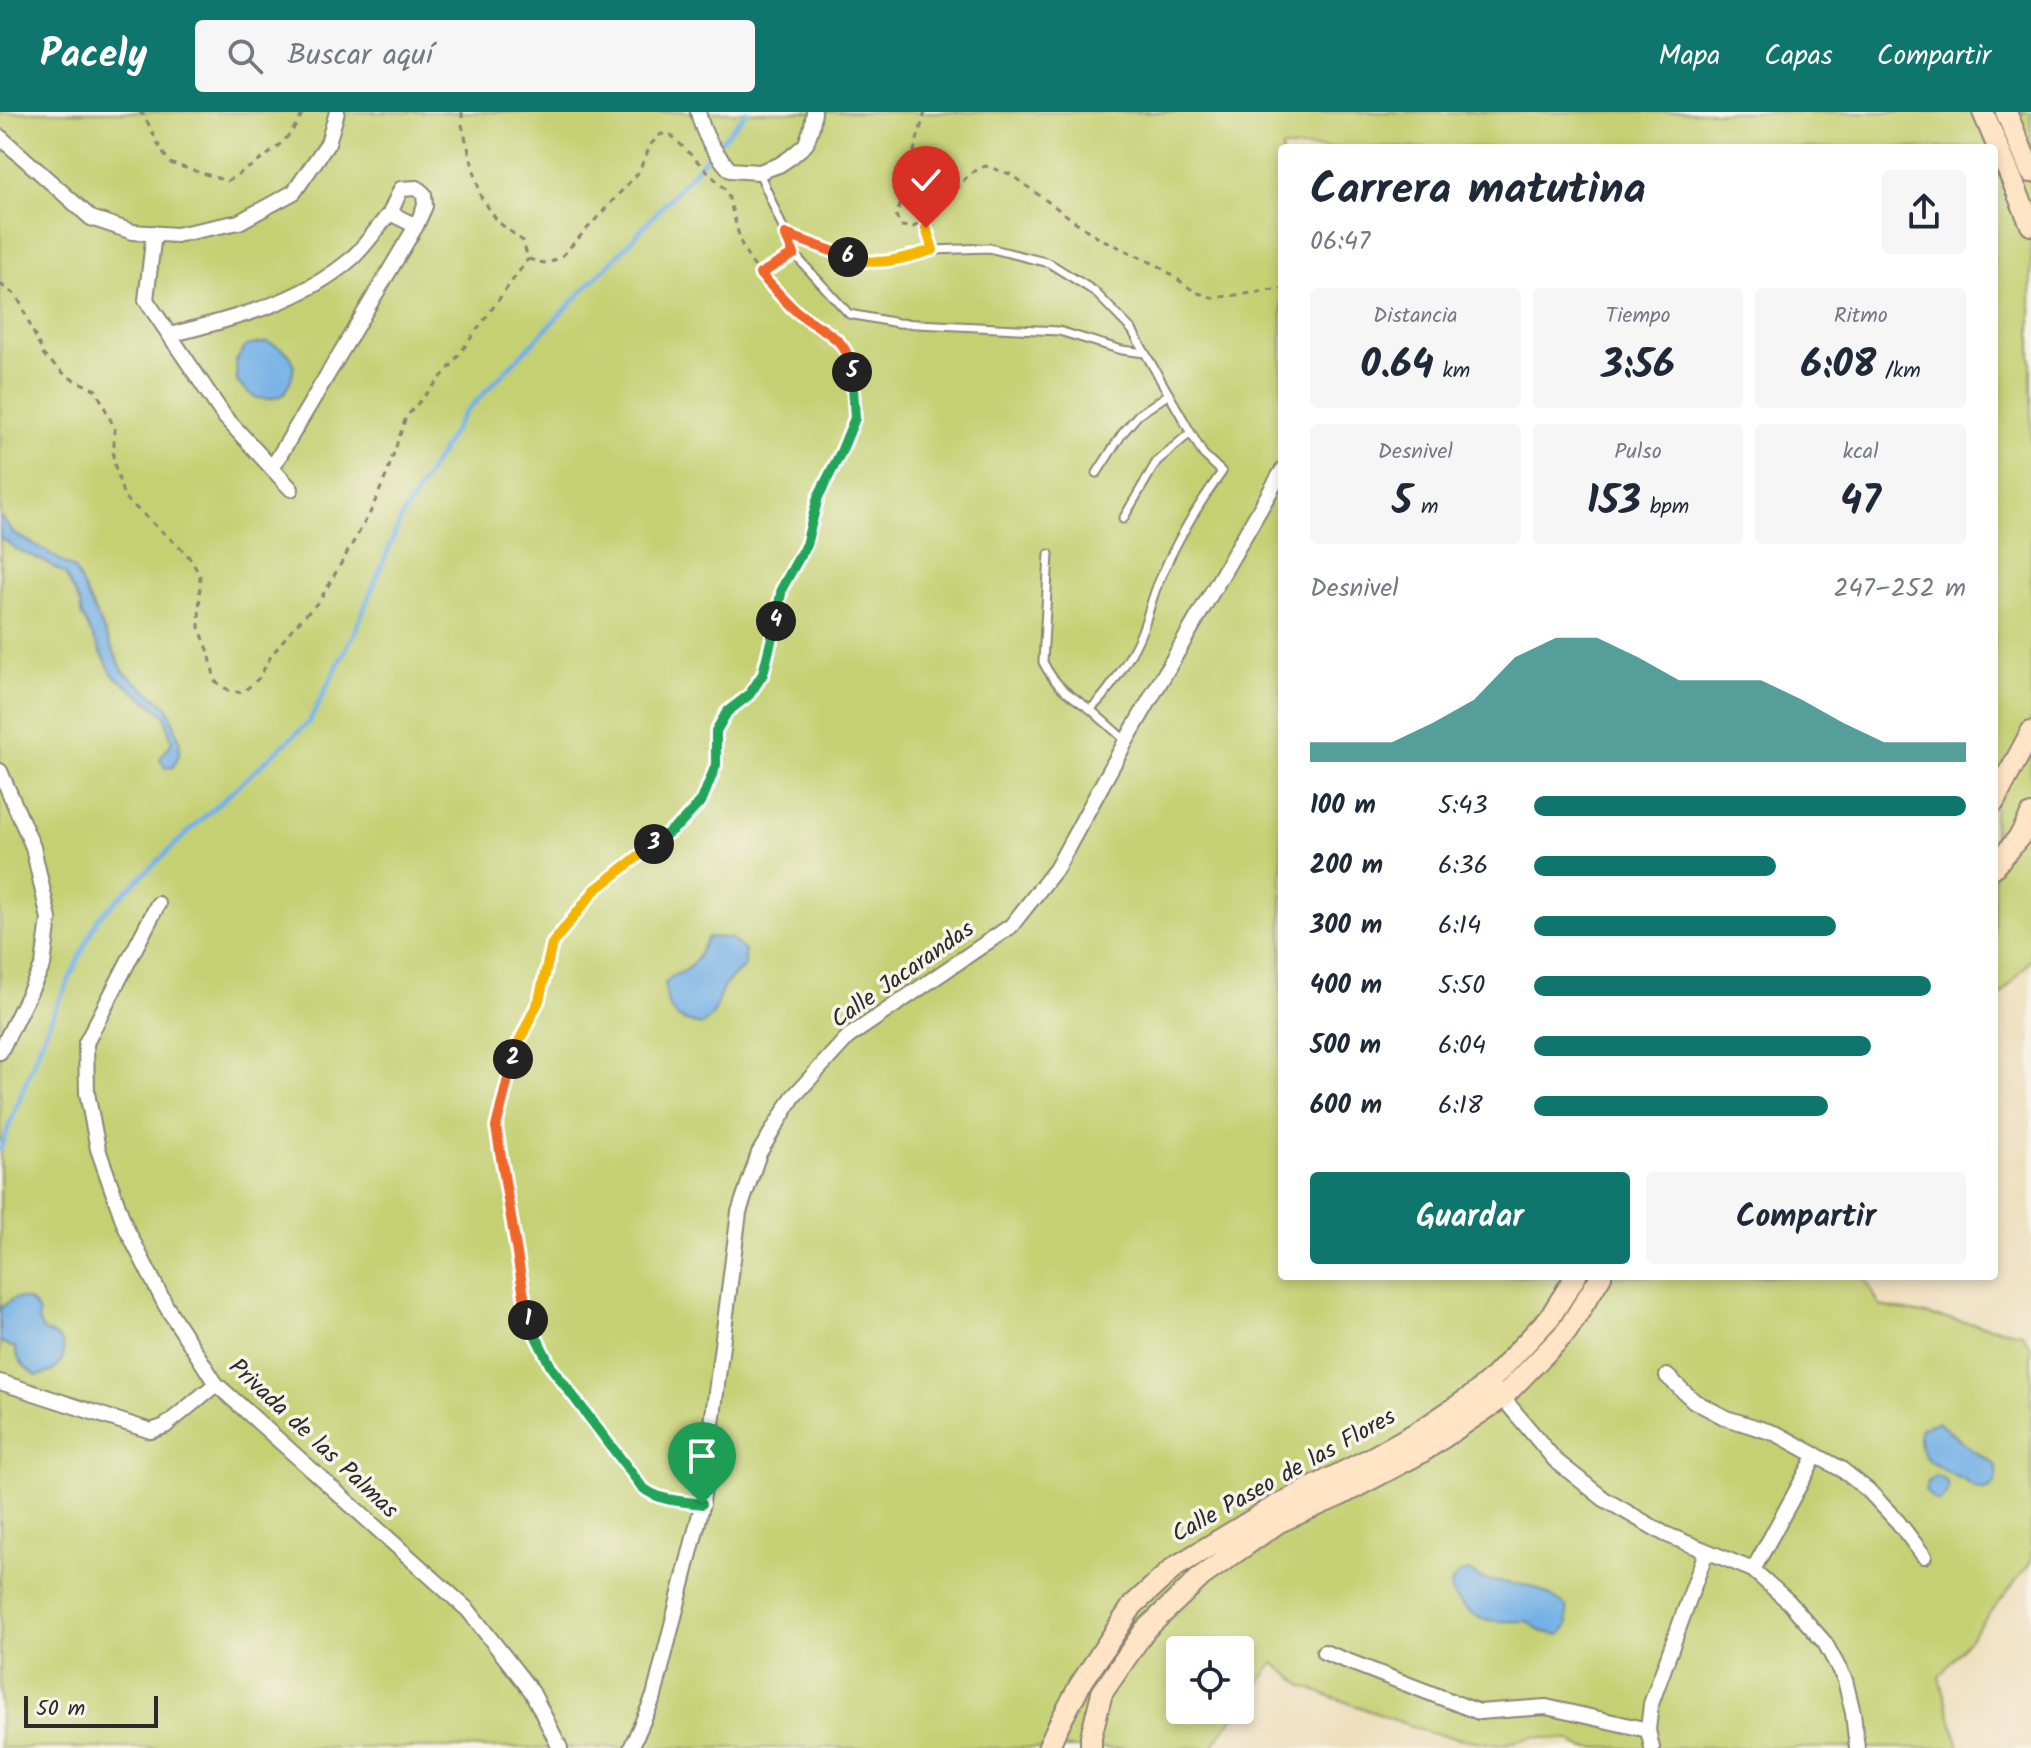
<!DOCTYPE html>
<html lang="es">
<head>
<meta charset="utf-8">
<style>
	body { margin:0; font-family:Kalam,sans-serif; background:#f6f6f7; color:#1f2937; height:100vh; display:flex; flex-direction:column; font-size:30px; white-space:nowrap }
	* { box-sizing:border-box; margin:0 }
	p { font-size:26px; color:#747a83 }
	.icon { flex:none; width:44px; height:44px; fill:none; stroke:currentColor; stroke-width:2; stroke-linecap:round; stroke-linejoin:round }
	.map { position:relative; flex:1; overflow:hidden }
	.panel { position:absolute; left:1278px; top:32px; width:720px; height:1136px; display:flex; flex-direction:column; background:#fff; border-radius:8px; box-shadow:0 4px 12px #0003 }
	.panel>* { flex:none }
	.fabs { position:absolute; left:1166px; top:1524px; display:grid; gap:16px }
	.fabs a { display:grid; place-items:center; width:88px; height:88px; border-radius:8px; background:#fff; box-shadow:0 4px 12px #0003; font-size:40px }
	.scale { position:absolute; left:24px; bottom:20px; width:134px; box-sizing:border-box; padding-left:8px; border:4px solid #2b2b2b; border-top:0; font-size:22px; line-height:28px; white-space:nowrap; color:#2b2b2b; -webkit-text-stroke:6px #f7f3e8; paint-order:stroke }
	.pin { position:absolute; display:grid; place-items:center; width:68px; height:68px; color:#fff; margin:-82px -34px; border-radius:50% 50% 50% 0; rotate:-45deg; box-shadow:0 0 8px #0007 }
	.pin .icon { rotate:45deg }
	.km { position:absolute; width:40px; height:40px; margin:-20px; border-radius:50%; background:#222; color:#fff; font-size:22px; line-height:40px; text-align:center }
	.round { display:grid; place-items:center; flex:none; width:84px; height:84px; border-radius:8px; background:#f6f6f7 }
	.summary { display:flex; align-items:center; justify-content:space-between; height:136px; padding:0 32px }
	h1 { font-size:44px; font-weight:600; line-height:60px }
	.stats { display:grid; grid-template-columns:repeat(3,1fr); gap:12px; height:136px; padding:8px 32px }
	.stats div { display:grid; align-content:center; border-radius:8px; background:#f6f6f7; text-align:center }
	.stats b { font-size:40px; font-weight:600 }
	.stats small { font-size:22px; font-weight:400 }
	.stats p { font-size:22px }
	.chart { height:224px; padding:16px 32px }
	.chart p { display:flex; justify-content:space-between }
	.chart svg { width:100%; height:144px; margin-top:8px; fill:#0f766e; opacity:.7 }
	.button { display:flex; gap:16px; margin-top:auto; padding:16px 32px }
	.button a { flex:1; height:92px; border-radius:8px; background:#0f766e; color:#fff; font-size:32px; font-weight:600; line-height:92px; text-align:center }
	.button a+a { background:#f6f6f7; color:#1f2937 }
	ul { padding:0 32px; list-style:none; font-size:26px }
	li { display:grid; grid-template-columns:128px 96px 1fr; align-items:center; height:60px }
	li i { height:20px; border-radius:10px; background:#0f766e }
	header { display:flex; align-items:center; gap:48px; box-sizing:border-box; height:112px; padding:0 40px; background:#0f766e; color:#fff }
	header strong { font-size:38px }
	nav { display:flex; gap:44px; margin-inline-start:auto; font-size:28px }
	.search { width:560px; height:72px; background:#f6f6f7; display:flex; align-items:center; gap:20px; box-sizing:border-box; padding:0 28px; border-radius:8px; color:#747a83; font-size:30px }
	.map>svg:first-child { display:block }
	.green { fill:#c4d072; stroke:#787e4e; stroke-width:2 }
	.water { fill:#75b1e6; stroke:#506e88; stroke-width:2 }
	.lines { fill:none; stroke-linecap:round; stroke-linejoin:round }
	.stream { stroke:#75b1e6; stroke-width:5 }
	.lane-casing { stroke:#8c8474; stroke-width:11 }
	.street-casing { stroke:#8c8474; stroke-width:18 }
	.secondary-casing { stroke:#8c8474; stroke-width:24 }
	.path { stroke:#8c8474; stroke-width:3; stroke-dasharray:6 6; stroke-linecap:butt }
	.lane { stroke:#fff; stroke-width:7 }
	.street { stroke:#fff; stroke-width:14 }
	.secondary { stroke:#ffe4c6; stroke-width:20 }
	.split-1-casing { stroke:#fff; stroke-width:16 }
	.split-2-casing { stroke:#fff; stroke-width:16 }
	.split-3-casing { stroke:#fff; stroke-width:16 }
	.split-4-casing { stroke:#fff; stroke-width:16 }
	.split-5-casing { stroke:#fff; stroke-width:16 }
	.split-6-casing { stroke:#fff; stroke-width:16 }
	.split-7-casing { stroke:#fff; stroke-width:16 }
	.split-1 { stroke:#22a559; stroke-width:10 }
	.split-2 { stroke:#f0652b; stroke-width:10 }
	.split-3 { stroke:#f5b400; stroke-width:10 }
	.split-4 { stroke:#22a559; stroke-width:10 }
	.split-5 { stroke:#22a559; stroke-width:10 }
	.split-6 { stroke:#f0652b; stroke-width:10 }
	.split-7 { stroke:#f5b400; stroke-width:10 }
	.labels { text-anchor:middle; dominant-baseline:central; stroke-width:7; stroke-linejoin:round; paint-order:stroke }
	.street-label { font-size:24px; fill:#2b2b2b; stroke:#f7f3e8 }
</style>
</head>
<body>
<header>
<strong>Pacely</strong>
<div class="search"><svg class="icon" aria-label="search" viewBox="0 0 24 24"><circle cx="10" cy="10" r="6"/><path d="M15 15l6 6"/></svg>Buscar aquí</div>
<nav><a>Mapa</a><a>Capas</a><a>Compartir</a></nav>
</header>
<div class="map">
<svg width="2031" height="1636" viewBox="0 0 2031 1636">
	<rect width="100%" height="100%" fill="#f7f3e8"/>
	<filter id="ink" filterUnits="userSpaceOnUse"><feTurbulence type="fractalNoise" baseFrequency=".0125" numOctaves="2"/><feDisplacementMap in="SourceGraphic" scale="16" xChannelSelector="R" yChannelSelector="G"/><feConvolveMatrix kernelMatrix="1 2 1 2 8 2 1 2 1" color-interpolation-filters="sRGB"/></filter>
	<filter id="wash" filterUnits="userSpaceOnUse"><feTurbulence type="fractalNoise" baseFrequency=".006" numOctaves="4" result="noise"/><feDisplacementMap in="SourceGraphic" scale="32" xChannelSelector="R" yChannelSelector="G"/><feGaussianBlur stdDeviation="1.8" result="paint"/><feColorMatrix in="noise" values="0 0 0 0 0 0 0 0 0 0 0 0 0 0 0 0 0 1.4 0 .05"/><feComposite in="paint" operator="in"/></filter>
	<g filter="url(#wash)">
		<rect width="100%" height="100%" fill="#eedebc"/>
		<!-- green -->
		<path class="green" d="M 0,0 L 2031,0 L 2031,848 L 1994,891 L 1994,36 L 1282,36 L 1282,1164 L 1864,1164 L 1880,1194 L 2022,1221 L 2031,1235 L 2031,1450 L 1939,1565 L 1959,1636 L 1582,1636 L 1569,1628 L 1535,1625 L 1498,1633 L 1430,1621 L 1305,1575 L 1274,1551 L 1240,1597 L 1240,1538 L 1180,1538 L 1180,1598 L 1239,1598 L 1215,1630 L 1213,1636 L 0,1636 Z"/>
		<!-- water -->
		<path class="water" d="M 267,230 C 298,240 300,256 283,283 C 259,291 254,287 237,270 L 236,249 L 246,234 Z
			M 0,403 L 13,421 L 45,438 L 75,458 L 123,559 L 168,595 L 180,630 L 179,643 L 173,655 L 165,656 L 160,647 L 172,630 L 165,603 L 113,563 L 82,504 L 80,492 L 65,462 L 45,450 L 16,437 L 0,425 Z
			M 708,825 L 730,826 L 745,839 L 745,854 C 738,861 726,869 722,878 C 715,894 718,902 702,913 C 674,908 667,901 665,872 C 676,859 674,865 686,858 C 696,852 702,835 708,825 Z
			M 15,1186 C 29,1186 33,1190 39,1201 L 38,1209 L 43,1218 C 48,1221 57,1223 61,1229 C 67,1240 62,1254 51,1260 C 47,1262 42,1262 38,1264 C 25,1257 18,1250 15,1236 L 0,1230 L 0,1196 Z
			M 1937,1310 C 1949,1318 1959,1328 1971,1337 C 1977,1342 1986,1345 1992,1350 C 2002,1359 1997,1376 1984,1378 C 1975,1379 1969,1370 1962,1367 C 1940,1357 1911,1345 1921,1316 Z
			M 1935,1364 L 1942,1366 L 1948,1371 C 1949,1381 1947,1385 1939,1390 L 1932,1387 L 1925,1378 L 1927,1370 Z
			M 1468,1459 L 1485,1468 L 1531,1474 L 1548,1482 L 1567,1495 L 1568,1513 L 1560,1523 L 1540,1519 L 1528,1509 C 1492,1509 1476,1514 1451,1481 L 1452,1470 L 1458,1462 Z"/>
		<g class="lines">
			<!-- stream -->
			<path class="stream" d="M 0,1037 L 50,908 L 98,806 L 204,705 L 309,610 L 354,521 L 401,407 L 463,303 L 632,128 L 747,0"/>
		</g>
	</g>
	<g filter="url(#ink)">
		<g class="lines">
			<defs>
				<path id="lane" d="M 759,60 L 794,142 L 849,202 L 898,211 L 1059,219 L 1122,238 L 1145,241
					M 785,122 L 861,150 L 894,149 L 933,138 L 989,136 L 1049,151 L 1094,179 L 1132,218 L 1203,342 L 1222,360 C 1198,393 1176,429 1160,467 C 1151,486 1148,507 1139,526 C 1130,546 1107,584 1090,597 L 1125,628
					M 1097,361 L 1122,322 L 1138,303 L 1169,282
					M 1123,407 L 1157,349 L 1190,321
					M 1049,442 L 1043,550 C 1055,574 1068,582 1090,597"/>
				<path id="street" d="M 698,0 C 704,25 713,38 730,58 L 759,60 L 779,53 L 791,45 L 806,32 L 812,14 L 814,0
					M 0,25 L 91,106 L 133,120 L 176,123 L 239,110 L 294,80 L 328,31 L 337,0
					M 154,121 L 146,188 L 224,304 L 291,377
					M 170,223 C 234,206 298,192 350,148 C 365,135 377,116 390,101
					M 272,356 L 416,114 L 425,94 L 424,82 L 417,76 L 401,77 L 390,101 L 416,114
					M 0,659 L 33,735 L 49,807 L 43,853 L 0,940
					M 158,792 L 86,931 L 87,981 L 98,1037 L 125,1114 L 166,1194 L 216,1272 L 468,1498 L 532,1580 L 560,1636
					M 1667,1264 L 1694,1289 L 1726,1306 L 1777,1322 L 1841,1357 L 1868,1378 L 1898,1410 L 1924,1444
					M 0,1270 L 151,1319 L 165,1314 L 216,1272
					M 1497,1279 L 1555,1348 L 1604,1387 L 1665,1422 L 1753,1458 L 1789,1490 L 1825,1531 L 1845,1568 L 1853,1601 L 1857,1636
					M 1753,1458 L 1816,1343
					M 1324,1540 L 1479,1600 L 1546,1595 L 1648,1618
					M 631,1636 L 654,1584 L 701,1398 L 739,1100 L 759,1041 L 793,985 L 848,925 L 1011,814 L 1056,757 L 1126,629 L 1282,359
					M 1652,1636 L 1648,1618 L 1651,1592 L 1706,1440"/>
				<path id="secondary" d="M 1983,0 L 2031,113
					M 2006,0 L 2031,60
					M 1994,690 L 2031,620
					M 1994,755 L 2020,724 L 2031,703
					M 1048,1636 L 1056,1618 L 1080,1573 L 1133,1493 L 1175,1455 L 1272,1396 L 1373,1345 L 1423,1317 L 1472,1284 L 1490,1269 L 1550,1205 L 1576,1164
					M 1091,1636 L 1091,1624 L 1102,1581 L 1145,1518 L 1202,1464 L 1279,1410 L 1341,1383 L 1419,1342 L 1502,1286 L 1567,1219 L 1601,1164"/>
			</defs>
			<!-- lane casing -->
			<use href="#lane" class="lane-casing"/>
			<!-- street casing -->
			<use href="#street" class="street-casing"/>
			<!-- secondary casing -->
			<use href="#secondary" class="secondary-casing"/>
			<!-- path -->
			<path class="path" d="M 139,0 L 144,3 L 161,38 L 170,51 L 227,69 C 257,51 289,33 303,0
				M 462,0 L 462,13 L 481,85 L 498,110 L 523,129 L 528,147 L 548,152 L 563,143 L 638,61 L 651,32 L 661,22 L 671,23 L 727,79 L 741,131 L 749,147 L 760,162 L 786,148
				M 925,0 L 914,39 L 913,61 L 896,103 L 900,114 L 913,115 L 917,113 L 924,114 L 930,128
				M 926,116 L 969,62 L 985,54 L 1010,62 L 1095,124 L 1161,155 L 1195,180 L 1214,186 L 1282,177
				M 0,172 L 17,184 L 44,244 L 68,265 L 96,278 L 115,317 L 113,347 L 124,385 L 187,442 L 200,463 L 199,515 L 209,540 L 215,569 L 228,578 L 242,581 L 259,566 L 271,544 L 292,517 L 320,488 L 370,401 L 386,364 L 406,305 L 450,255 L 528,147
				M 686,1389 C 670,1387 654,1386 642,1375 L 551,1255 L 529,1211 L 496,1015 L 517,934 L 539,888 L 552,832 L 595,778 L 682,710 L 702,688 L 716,653 L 716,619 L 727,600 L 749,583 L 763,562 L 773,525 L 782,476 L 806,433 L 818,385 L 841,340 L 855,306 L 851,248 L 836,225 L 796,199 L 760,162"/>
			<!-- lane -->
			<use href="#lane" class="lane"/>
			<!-- street -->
			<use href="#street" class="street"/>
			<!-- secondary -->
			<use href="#secondary" class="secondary"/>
		</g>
	</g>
	<g class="lines" filter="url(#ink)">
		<defs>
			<path id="split-1" d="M 528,1208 L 551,1255 L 642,1375 C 658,1389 681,1389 702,1392"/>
			<path id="split-2" d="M 513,947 L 496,1015 L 528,1208"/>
			<path id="split-3" d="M 513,947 L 517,934 L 539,888 L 552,832 L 595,778 L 654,732"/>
			<path id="split-4" d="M 654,732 L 682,710 L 702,688 L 716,653 L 716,619 L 727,600 L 749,583 L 763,562 L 776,509"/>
			<path id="split-5" d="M 776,509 L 782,476 L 806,433 L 818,385 L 841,340 L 855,306 L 852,260"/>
			<path id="split-6" d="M 848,145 L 785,122 L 794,142 L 760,162 C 772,174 784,189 797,200 C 821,219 848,224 852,260"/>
			<path id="split-7" d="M 848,145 C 877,156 905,146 933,138 L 926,116"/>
		</defs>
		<!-- split-1 casing -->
		<use href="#split-1" class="split-1-casing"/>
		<!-- split-2 casing -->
		<use href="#split-2" class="split-2-casing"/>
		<!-- split-3 casing -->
		<use href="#split-3" class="split-3-casing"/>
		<!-- split-4 casing -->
		<use href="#split-4" class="split-4-casing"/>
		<!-- split-5 casing -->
		<use href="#split-5" class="split-5-casing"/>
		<!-- split-6 casing -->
		<use href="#split-6" class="split-6-casing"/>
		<!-- split-7 casing -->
		<use href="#split-7" class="split-7-casing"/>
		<!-- split-1 -->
		<use href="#split-1" class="split-1"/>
		<!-- split-2 -->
		<use href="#split-2" class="split-2"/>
		<!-- split-3 -->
		<use href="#split-3" class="split-3"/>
		<!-- split-4 -->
		<use href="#split-4" class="split-4"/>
		<!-- split-5 -->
		<use href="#split-5" class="split-5"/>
		<!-- split-6 -->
		<use href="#split-6" class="split-6"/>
		<!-- split-7 -->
		<use href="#split-7" class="split-7"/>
	</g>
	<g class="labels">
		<!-- street labels -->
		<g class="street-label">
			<text transform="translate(903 863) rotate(-35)">Calle Jacarandas</text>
			<text transform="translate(313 1327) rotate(43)">Privada de las Palmas</text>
			<text transform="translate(1284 1364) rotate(-29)">Calle Paseo de las Flores</text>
		</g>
	</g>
</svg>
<div class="fabs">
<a><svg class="icon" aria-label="locate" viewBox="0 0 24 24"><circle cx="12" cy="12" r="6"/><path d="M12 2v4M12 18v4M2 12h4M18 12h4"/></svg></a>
</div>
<div class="scale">50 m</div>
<div class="pin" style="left:702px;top:1392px;background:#1e9e55"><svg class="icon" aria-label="arrive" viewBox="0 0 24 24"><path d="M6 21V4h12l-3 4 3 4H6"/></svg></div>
<div class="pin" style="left:926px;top:116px;background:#d93025"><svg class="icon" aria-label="check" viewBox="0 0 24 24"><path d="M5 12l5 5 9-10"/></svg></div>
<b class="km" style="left:528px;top:1208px">1</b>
<b class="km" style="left:513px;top:947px">2</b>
<b class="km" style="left:654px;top:732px">3</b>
<b class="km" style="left:776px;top:509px">4</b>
<b class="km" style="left:852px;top:260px">5</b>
<b class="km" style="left:848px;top:145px">6</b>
<section class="panel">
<div class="summary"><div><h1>Carrera matutina</h1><p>06:47</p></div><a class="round"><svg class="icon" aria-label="share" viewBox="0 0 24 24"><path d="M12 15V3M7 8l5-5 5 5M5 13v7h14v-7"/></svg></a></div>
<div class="stats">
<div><p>Distancia</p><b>0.64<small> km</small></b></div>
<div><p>Tiempo</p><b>3:56</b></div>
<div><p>Ritmo</p><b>6:08<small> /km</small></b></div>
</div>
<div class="stats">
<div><p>Desnivel</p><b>5<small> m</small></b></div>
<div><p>Pulso</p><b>153<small> bpm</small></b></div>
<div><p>kcal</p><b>47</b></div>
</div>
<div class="chart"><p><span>Desnivel</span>247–252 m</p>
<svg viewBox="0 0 160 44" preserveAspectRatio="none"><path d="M0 44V38L10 38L20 38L30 32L40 25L50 12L60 6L70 6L80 12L90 19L100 19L110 19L120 25L130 32L140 38L150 38L160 38V44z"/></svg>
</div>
<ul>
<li><b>100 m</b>5:43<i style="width:100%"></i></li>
<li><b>200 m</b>6:36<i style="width:56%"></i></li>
<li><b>300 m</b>6:14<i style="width:70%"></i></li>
<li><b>400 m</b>5:50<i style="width:92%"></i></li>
<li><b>500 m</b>6:04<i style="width:78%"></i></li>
<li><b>600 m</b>6:18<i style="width:68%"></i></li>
</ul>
<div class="button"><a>Guardar</a><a>Compartir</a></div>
</section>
</div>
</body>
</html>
